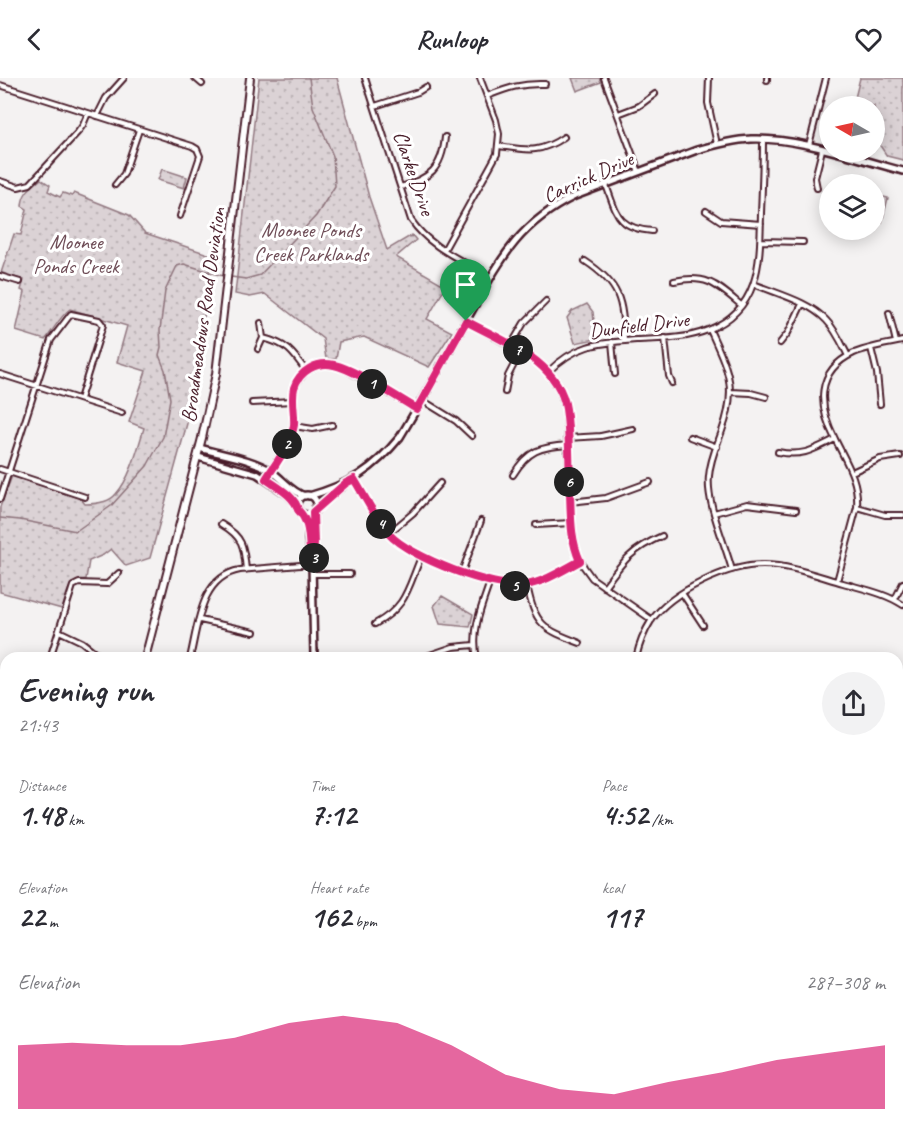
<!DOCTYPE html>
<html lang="en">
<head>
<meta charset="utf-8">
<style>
	body { margin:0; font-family:Caveat,sans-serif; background:#f2f2f3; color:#2b2b33; height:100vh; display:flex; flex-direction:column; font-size:22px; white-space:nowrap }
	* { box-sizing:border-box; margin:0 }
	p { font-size:20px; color:#7c7c81 }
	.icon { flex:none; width:33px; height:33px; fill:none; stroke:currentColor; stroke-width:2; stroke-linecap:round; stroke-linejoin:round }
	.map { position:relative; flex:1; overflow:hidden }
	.details { position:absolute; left:0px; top:574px; width:903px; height:488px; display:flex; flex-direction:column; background:#fff; border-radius:18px 18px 0 0; box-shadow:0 3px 15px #0003 }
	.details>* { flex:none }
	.needle { width:39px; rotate:279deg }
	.controls { position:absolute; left:819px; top:18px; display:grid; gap:12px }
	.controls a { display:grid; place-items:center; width:66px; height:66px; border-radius:50%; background:#fff; box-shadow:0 3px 15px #0003; font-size:30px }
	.pin { position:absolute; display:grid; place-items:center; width:51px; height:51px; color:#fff; margin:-62px -26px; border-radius:50% 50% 50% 0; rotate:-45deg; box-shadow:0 0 6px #0007 }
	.pin .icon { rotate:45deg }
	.km { position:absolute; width:30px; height:30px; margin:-15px; border-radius:50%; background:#222; color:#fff; font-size:16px; line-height:30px; text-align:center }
	.round { display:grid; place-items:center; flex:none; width:63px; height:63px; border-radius:32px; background:#f2f2f3 }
	.head { display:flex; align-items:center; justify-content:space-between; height:102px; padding:0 18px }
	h1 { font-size:33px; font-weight:600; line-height:45px }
	.stats { display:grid; grid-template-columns:repeat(3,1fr); gap:9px; height:102px; padding:6px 18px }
	.stats div { display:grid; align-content:center }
	.stats b { font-size:30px; font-weight:600 }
	.stats small { font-size:16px; font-weight:400 }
	.stats p { font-size:16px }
	.chart { height:168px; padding:12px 18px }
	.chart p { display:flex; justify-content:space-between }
	.chart svg { width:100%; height:108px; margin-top:6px; fill:#db2777; opacity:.7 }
	header { display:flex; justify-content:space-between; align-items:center; height:78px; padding:0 18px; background:#fff; font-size:27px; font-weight:600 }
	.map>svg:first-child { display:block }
	.green { fill:#dbd2d5; stroke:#927880; stroke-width:1.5 }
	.park { fill:url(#park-dots); stroke:#927880; stroke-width:1.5 }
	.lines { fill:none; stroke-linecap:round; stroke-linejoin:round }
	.stream { stroke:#8d727a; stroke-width:1.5 }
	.minor-casing { stroke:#4a1f2b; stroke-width:8 }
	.tertiary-casing { stroke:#4a1f2b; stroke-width:10 }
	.primary-casing { stroke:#4a1f2b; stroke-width:10 }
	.minor { stroke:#fff; stroke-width:4 }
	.tertiary { stroke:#fff; stroke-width:5 }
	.primary { stroke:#fff; stroke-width:6 }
	.route-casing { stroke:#fff; stroke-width:12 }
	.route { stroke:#db2777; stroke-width:8 }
	.labels { text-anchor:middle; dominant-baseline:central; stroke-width:6; stroke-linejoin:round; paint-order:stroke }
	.street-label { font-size:21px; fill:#4a1f2b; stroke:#fff }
	.park-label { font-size:21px; fill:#6e4c56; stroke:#fff }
</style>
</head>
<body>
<header><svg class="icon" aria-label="back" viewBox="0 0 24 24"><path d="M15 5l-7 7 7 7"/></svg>Runloop<svg class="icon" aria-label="heart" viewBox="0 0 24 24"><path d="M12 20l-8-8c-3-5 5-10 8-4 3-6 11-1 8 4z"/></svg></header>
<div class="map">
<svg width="903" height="1061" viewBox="0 0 903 1061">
	<defs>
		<pattern id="park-dots" width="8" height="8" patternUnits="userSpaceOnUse" patternTransform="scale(1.5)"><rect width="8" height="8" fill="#dbd2d5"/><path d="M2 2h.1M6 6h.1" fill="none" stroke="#bdb4b7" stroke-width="1.8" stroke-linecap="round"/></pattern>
	</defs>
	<rect width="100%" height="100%" fill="#f4f2f2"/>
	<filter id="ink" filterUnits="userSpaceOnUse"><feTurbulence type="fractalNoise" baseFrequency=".0167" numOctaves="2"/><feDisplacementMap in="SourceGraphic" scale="12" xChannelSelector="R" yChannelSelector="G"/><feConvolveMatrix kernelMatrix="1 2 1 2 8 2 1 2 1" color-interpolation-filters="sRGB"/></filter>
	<g filter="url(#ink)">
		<!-- green -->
		<path class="green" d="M 875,117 L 888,120 L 882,144 L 875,142 Z"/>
		<!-- park -->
		<path class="park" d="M 259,0 L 337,0 L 369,119 L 387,172 L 412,157 L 416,162 L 396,179 L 446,208 L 427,241 L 452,254 L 429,289 L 364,259 L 339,264 L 336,281 L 326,281 L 323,261 L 265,216 L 250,219 L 235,216 Z
			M 572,0 L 599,0 L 601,4 L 577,13 Z
			M 860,0 L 903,0 L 903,82 L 887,78 L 875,60 L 874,28 L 853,28 Z
			M 162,91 L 187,99 L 184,110 L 158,102 Z
			M 41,101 L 50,107 L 48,113 L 60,119 L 63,115 L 72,118 L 74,115 L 129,137 L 145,155 L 211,177 L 205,232 L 191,331 L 150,480 L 126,488 L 111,471 L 103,477 L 89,483 L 86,501 C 66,503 68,514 62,531 L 0,514 L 0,429 L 12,398 L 80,420 L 85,426 C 96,426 109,425 116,416 C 130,401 138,370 144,350 L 129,344 L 146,293 L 117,284 L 127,248 L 70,231 C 60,238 53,253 45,262 L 16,253 L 25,214 L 21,212 L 24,202 L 1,195 L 14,156 L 21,157 L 27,131 L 22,128 C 23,113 31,110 41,101 Z
			M 587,226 L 593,234 L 596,261 L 575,265 L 567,240 L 572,233 Z
			M 442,518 L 473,536 L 470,549 L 440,546 L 434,528 Z"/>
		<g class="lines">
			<!-- stream -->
			<path class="stream" d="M 231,199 L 246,201 L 260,197 L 316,138 L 335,108 L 333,78 L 313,29 L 309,0
				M 0,440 L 20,442 L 76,453 L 111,428 L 147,388 L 163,359 L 170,321 L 165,292 L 159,277 L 161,269 L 160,252 L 165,213 L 177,188 L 184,186 L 226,199"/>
			<defs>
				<path id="minor" d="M 195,0 L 202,6
					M 365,0 L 411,142 C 430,170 462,182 490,199
					M 604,0 L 639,94
					M 709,0 L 708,25 L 717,66
					M 767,2 L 767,0
					M 0,7 L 192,68 L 197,71 L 200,78 L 180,138
					M 487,18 C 508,10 521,5 545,6
					M 375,28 L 418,14 L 426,9
					M 618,36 L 639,28 L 655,16
					M 97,38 L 106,20 L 124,0
					M 809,67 L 826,0
					M 499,68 C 527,72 539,76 564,59
					M 0,103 L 18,109 L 30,106 L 78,54 L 83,47 L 88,35
					M 115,107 L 124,96 L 139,52
					M 606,107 C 617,136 617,150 652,153
					M 401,109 C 430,100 442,91 445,59
					M 817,110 L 815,100 L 822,72
					M 706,133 L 721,143 L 761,146
					M 761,163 L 803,164
					M 444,172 L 497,76 L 499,56 L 496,42 L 480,0
					M 585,183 C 620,206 623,222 624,263
					M 0,198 L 20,204
					M 674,203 C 707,196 717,207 741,227
					M 754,206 C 777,216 808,223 826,242 C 836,252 842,266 848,278
					M 889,235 L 896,264
					M 466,243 L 537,283 L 548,294 L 559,311 L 566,330 L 571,445 L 576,474 L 584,489 L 592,500 L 652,542
					M 710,252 C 728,292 738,309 722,353 C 717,367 710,382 709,398 C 706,425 725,465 732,492
					M 263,260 C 287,266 292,273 306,293
					M 665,260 L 669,298 L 672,305
					M 612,264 L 615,296
					M 780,265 L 788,255 L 802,226
					M 511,267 L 524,245 L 546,223
					M 871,270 L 877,295 L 880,326
					M 258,271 L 263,260 L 261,245
					M 548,294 C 576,266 598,265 636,262 C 660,261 686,261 708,252 C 761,231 760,183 761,135 C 762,111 763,86 763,61
					M 0,296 L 122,335
					M 505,314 L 508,298 L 521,273
					M 731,314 L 751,315 L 766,319
					M 422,322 L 456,343 L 472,358
					M 252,325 L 293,323
					M 294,348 L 313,351 L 332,347
					M 690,359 L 717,369
					M 567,360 L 601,358 L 633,351
					M 778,374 C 802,379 813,372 835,361
					M 0,391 L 85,419
					M 852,394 L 880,381 L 900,378
					M 513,397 C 528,372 540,369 568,367
					M 266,401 L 292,357 L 294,338 L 293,315 L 295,307 L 306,293 L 322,286 L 337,287 L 417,331
					M 354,401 C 365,420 375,440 389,456 C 409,479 495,512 525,507 C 545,504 563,492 580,483
					M 0,421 L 51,262 L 71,236 L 99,242 L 103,247 L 80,321
					M 570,424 L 606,420 L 650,404
					M 857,429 L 885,437 L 903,437
					M 714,435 L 747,426 L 796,432
					M 221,446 C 243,459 244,468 246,492
					M 536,447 L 571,445
					M 388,456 L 413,435 L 440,405
					M 462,494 L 481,443
					M 313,496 L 350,496
					M 837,503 L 857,429 C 859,402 846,384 835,361 C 818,328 815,293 854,275 C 869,269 887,266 903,263
					M 527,507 C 535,547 543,551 580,565
					M 604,509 C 623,483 632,471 662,458
					M 682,515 L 703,547
					M 895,521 L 903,505
					M 200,542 L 254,554
					M 375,546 C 407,528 407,512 421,479
					M 59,553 L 82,564 L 96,575
					M 427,578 L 453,569 L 474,567
					M 50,580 L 73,508 L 79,505 L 107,506 L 119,495
					M 190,580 C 198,548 200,499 240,492 L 312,486
					M 477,580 C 471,553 481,530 490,504
					M 636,580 C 639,567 644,554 651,543 C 672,513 728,487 763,487 C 790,487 818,498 843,505 C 863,511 885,515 903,527
					M 0,683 L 6,690
					M 897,686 L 903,684
					M 0,705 L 6,702
					M 0,739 L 6,719
					M 897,754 L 903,752
					M 897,823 L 903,821
					M 0,889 L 6,891
					M 897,958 L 903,963
					M 0,963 L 6,965
					M 897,1004 L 903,998
					M 0,1013 L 6,997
					M 897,1044 L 903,1054
					M 294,1056 L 310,1061
					M 416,1056 L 432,1061
					M 825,1056 L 831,1061
					M 51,1061 L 53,1056"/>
				<path id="tertiary" d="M 200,370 C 223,377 250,380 271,393 C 283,401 291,414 305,418
					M 198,379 L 257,396 L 287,416 L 297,426
					M297 427a10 10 0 1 1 20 0a10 10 0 1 1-20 0Z
					M 309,418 C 350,406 373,392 400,359 C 423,321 444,282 466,243 C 498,187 514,148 575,118 L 697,72 C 714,67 732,62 751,61 C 799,59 856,81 903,93
					M 315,430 L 343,408
					M 304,436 L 309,448 L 308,461 L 312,486 L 314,580
					M 313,483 L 313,434
					M 897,894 L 903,892
					M 764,1061 L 771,1056"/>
				<path id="primary" d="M 145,580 L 202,360 L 216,296 L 250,0
					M 0,938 L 6,940
					M 0,953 L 6,955
					M 332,1056 L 348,1061
					M 370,1056 L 387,1061"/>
			</defs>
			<!-- minor casing -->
			<use href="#minor" class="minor-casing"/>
			<!-- tertiary casing -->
			<use href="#tertiary" class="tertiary-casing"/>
			<!-- primary casing -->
			<use href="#primary" class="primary-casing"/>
			<!-- minor -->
			<use href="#minor" class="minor"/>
			<!-- tertiary -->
			<use href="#tertiary" class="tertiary"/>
			<!-- primary -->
			<use href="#primary" class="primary"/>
		</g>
	</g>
	<g class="lines" filter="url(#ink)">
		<defs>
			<path id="route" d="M 466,243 C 504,264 559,283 566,331 C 570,358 569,388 570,415 C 571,438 570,461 580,483 C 563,492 545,504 525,507 C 495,512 409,479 389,456 C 375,440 365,419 354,401 L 346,405 L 313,434 L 314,466 L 312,486 C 307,466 313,447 298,432 C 295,418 277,409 266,401 C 276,385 291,366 294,347 C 295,335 291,322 294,310 C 299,293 317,283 334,287 C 354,291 397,319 417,331 Z"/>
		</defs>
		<!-- route casing -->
		<use href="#route" class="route-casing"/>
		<!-- route -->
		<use href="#route" class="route"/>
	</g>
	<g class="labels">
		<!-- street labels -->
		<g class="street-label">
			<text transform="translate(414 95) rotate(71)">Clarke Drive</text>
			<text transform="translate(588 99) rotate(-24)">Carrick Drive</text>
			<text transform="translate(203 237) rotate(-82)">Broadmeadows Road Deviation</text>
			<text transform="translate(639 247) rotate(-7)">Dunfield Drive</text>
		</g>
		<!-- park labels -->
		<g class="park-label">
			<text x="311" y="152">Moonee Ponds<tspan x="311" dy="24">Creek Parklands</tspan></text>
			<text x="76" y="164">Moonee<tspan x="76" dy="24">Ponds Creek</tspan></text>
		</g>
	</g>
</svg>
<div class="controls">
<a><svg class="needle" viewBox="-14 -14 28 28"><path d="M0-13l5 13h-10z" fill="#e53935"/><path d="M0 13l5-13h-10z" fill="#7c7c81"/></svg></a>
<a><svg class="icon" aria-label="layers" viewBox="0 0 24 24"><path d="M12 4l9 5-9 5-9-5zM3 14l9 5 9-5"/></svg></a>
</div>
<div class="pin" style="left:466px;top:243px;background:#1e9e55"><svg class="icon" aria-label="arrive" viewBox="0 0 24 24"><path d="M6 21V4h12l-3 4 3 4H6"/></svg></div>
<b class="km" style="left:372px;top:306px">1</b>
<b class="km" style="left:287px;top:366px">2</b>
<b class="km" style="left:314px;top:480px">3</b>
<b class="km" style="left:381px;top:446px">4</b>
<b class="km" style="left:515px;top:508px">5</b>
<b class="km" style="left:569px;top:404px">6</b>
<b class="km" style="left:518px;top:272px">7</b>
<section class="details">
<div class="head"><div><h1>Evening run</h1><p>21:43</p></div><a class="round"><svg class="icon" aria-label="share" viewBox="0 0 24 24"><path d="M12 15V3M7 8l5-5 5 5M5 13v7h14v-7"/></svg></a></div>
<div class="stats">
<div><p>Distance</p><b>1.48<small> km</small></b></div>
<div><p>Time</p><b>7:12</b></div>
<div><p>Pace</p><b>4:52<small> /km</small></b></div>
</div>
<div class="stats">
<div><p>Elevation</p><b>22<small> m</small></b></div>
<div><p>Heart rate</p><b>162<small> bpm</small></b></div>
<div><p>kcal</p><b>117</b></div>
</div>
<div class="chart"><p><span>Elevation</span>287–308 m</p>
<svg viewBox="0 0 160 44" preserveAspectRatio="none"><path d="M0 44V18L10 17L20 18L30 18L40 15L50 9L60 6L70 9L80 18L90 30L100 36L110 38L120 33L130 29L140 24L150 21L160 18V44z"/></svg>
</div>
</section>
</div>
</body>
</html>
